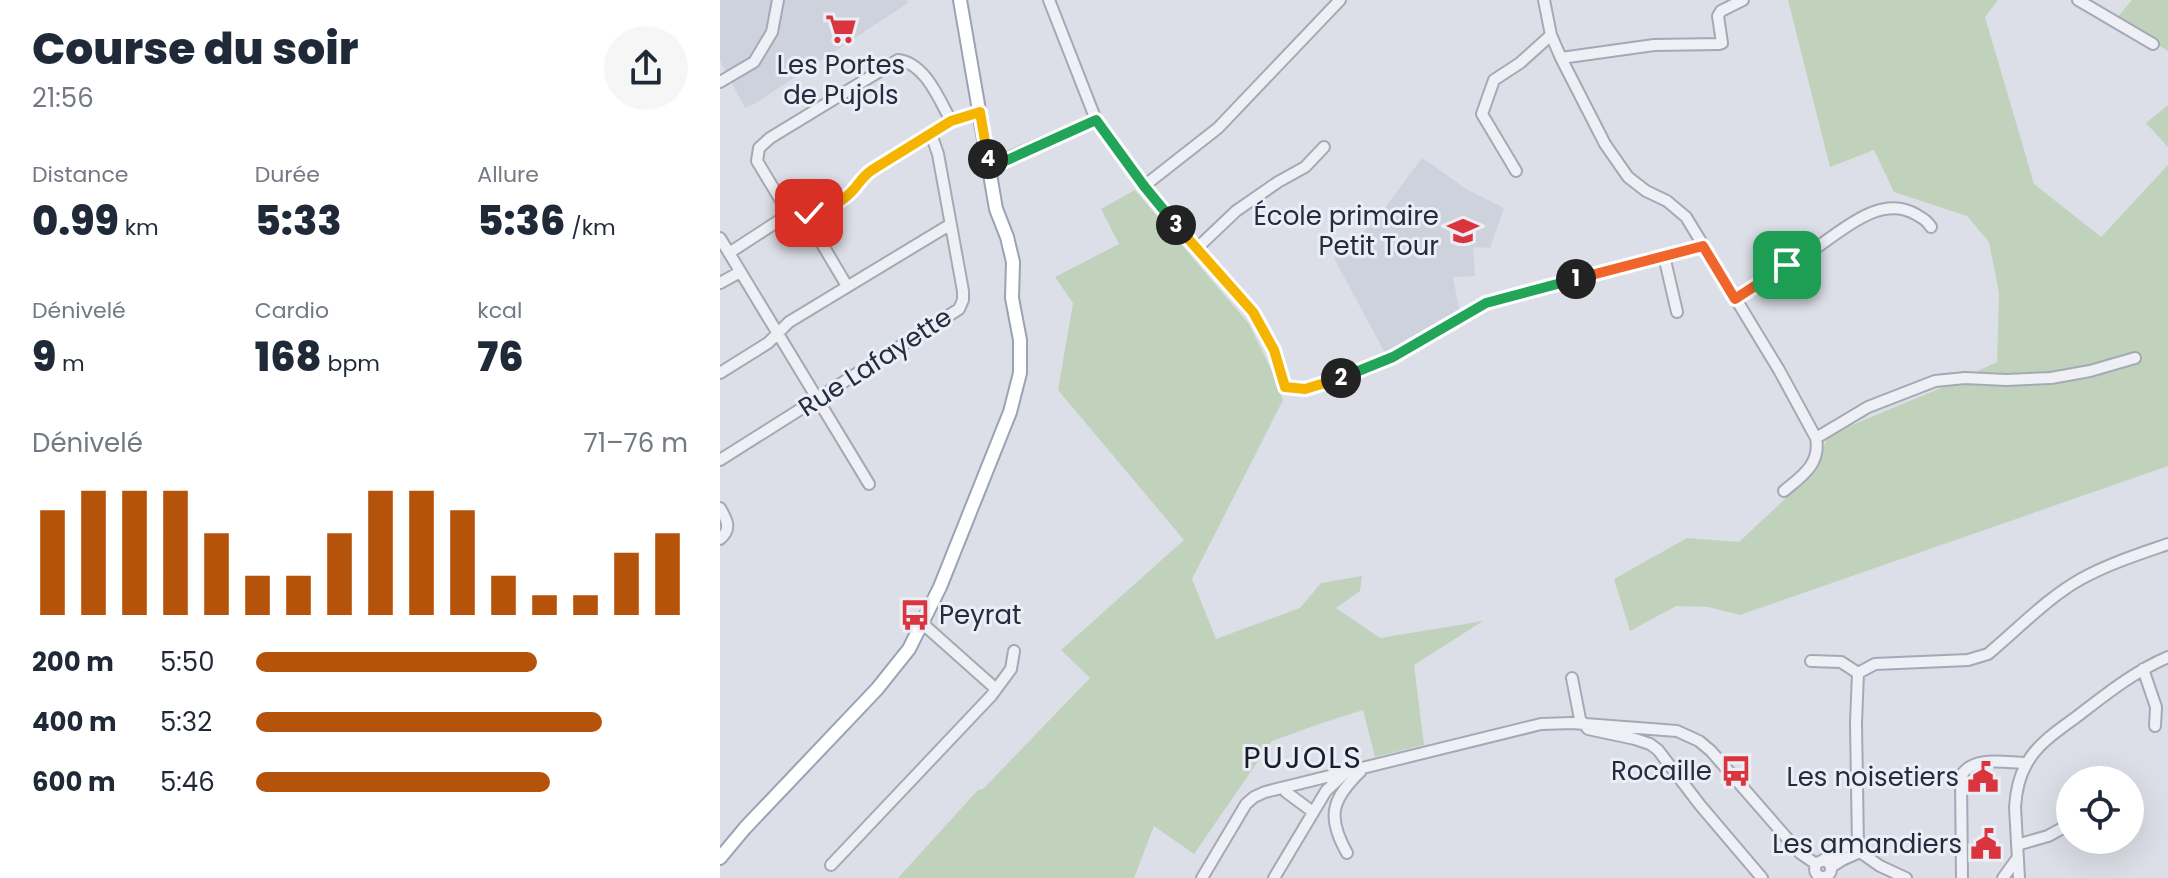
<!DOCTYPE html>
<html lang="fr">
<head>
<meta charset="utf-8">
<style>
	body { margin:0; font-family:Poppins,sans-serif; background:#f6f6f7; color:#1f2937; height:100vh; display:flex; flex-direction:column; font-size:30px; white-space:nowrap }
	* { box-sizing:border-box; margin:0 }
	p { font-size:26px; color:#747a83 }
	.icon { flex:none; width:44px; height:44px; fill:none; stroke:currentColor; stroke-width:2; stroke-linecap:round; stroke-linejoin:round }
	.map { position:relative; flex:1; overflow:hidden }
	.details { display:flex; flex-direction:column; background:#fff; width:720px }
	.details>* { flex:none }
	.tools { position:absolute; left:1336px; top:766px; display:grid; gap:16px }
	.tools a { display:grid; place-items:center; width:88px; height:88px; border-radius:50%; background:#fff; box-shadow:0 8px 32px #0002; font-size:40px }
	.pin { position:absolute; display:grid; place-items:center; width:68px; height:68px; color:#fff; margin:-34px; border-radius:16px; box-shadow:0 4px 12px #0006 }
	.km { position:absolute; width:40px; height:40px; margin:-20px; border-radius:50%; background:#222; color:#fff; font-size:22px; line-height:40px; text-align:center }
	.round { display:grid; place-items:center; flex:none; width:84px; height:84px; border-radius:42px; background:#f6f6f7 }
	.headline { display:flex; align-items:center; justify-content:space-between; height:136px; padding:0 32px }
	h1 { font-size:44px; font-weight:800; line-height:60px }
	.stats { display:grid; grid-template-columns:repeat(3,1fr); gap:12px; height:136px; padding:8px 32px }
	.stats div { display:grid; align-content:center }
	.stats b { font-size:40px; font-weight:800 }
	.stats small { font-size:22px; font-weight:400 }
	.stats p { font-size:22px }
	.chart { height:224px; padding:16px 32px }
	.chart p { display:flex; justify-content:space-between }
	.chart svg { width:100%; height:144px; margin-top:8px; stroke:#b45309; stroke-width:6 }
	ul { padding:0 32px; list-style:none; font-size:26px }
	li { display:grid; grid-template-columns:128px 96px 1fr; align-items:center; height:60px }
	li i { height:20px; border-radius:10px; background:#b45309 }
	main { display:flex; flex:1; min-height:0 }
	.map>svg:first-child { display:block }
	.built { fill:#cdd2dd }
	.green { fill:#c0d2bc }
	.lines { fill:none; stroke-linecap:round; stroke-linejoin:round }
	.minor-casing { stroke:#a5a9b5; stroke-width:14 }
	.major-casing { stroke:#9aa2b4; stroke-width:16 }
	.minor { stroke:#eff0f6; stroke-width:10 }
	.major { stroke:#fff; stroke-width:12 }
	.split-1-casing { stroke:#fff; stroke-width:16 }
	.split-2-casing { stroke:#fff; stroke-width:16 }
	.split-3-casing { stroke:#fff; stroke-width:16 }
	.split-4-casing { stroke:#fff; stroke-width:16 }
	.split-5-casing { stroke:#fff; stroke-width:16 }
	.split-1 { stroke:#f0652b; stroke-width:10 }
	.split-2 { stroke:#22a559; stroke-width:10 }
	.split-3 { stroke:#f5b400; stroke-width:10 }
	.split-4 { stroke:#22a559; stroke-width:10 }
	.split-5 { stroke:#f5b400; stroke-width:10 }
	.labels { text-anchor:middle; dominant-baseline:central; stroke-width:6; stroke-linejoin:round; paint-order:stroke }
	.poi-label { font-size:26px; fill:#242c3f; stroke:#ebeef5; text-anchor:end }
	.street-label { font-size:26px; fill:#242c3f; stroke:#ebeef5 }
	.quarter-label { font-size:30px; letter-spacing:2px; fill:#171d2f; stroke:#ebeef5 }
</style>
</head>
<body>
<main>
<section class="details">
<div class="headline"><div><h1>Course du soir</h1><p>21:56</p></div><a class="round"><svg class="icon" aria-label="share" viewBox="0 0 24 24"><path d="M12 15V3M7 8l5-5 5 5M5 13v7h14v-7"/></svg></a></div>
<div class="stats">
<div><p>Distance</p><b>0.99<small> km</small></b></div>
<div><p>Durée</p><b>5:33</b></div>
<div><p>Allure</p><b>5:36<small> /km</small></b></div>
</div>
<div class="stats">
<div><p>Dénivelé</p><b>9<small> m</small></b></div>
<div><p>Cardio</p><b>168<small> bpm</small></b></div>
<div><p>kcal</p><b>76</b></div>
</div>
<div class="chart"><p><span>Dénivelé</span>71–76 m</p>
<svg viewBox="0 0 160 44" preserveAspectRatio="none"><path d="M5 44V12M15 44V6M25 44V6M35 44V6M45 44V19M55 44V32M65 44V32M75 44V19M85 44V6M95 44V6M105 44V12M115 44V32M125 44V38M135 44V38M145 44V25M155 44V19"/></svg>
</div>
<ul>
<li><b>200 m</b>5:50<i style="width:65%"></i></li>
<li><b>400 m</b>5:32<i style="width:80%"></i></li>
<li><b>600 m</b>5:46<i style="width:68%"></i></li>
</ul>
</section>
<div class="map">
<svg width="1448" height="878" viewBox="0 0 1448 878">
	<rect width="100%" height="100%" fill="#dcdfe7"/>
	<!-- built -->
	<path class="built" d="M 0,0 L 187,0 L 188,3 L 36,103 L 25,108 L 0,61 Z
		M 702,158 L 748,190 L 784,208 L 770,248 L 753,247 L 755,276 L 733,277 L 739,310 L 665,353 L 614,258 L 655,221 Z"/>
	<!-- green -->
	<path class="green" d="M 1068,0 L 1278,0 L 1265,17 L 1314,184 L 1381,237 L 1448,165 L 1448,466 L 1020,615 L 988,607 L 956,606 L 910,631 L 894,579 L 967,538 L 1019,542 L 1095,471 L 1108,435 L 1228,385 L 1277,362 L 1279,293 L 1269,242 L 1247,216 L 1174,192 L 1154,150 L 1110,167 Z
		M 1412,0 L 1448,0 L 1448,51 L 1396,19 Z
		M 1448,105 L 1448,147 L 1426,123 Z
		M 415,190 L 529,324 L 553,373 L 563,400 L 472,579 L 496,639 L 580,608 L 601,583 L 642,576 L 640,591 L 616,608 L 660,638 L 763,621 L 694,665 L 704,745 L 655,757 L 643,710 L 599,724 L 552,741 L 474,854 L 434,826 L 414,878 L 178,878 L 258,790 L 263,789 L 370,678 L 341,650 L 464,540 L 338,390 L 353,303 L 335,277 L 399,244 L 381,209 Z"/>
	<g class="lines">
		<defs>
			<path id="minor" d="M 329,0 L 376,120 L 424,186 L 476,249 L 533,312 L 554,350 L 565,387 L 585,389 L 609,383 L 673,357 L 766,303 L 983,246
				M 824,0 L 831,35 L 841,58 L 885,144 L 908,177 L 926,191 L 947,201 L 966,217 L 1059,370 L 1096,438 C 1101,464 1082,476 1064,491
				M 1358,0 L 1433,44
				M 841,58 L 934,45 L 999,44 L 1002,43 L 998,16 L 1001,11 L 1023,0
				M 0,82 L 34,62 L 52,32 L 58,0
				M 269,166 L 376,120
				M 796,171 L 762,114 L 774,80 L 800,63 L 831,35
				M 424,186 L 498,128 L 620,0
				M 89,213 L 92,227 L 127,286
				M 69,214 L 37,161 L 39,148 L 50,138 L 178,60 C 205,63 219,99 231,121
				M 0,238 L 149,484
				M 476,249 L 516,211 L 558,182 L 585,167 L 604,147
				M 9,253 L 69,214 L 96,212 L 109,207 L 131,193 L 143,177 L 152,170 L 231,121 L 260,112
				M 944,256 L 957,312
				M 0,283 L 20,272
				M 1015,299 C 1040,283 1065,268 1090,252 C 1120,233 1160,192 1197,215 C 1204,219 1207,221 1211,227
				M 0,373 L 48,343 L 69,322 L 231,224
				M 1096,438 L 1148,407 L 1215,381 L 1245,378 L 1286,380 L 1331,378 L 1370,371 L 1415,358
				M 0,460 L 239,309 L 243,300 L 243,291 L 218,154 L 211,134
				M 0,508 C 7,520 12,529 0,539
				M 203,624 L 276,689
				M 1091,661 L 1121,662 L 1138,673
				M 1423,669 L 1436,707 L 1435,726
				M 1138,673 L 1155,664 L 1248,660 L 1268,654 C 1298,629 1327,598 1361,579 C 1388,564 1419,554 1448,544
				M 1138,673 L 1136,723 L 1138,847 L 1140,852
				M 852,678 L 860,719 L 868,729 L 915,739 L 930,744 L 938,750 L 980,805 L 1042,878
				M 565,789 L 566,792 L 593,812
				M 1297,845 L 1328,836 L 1350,824
				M 1140,852 L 1160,866 L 1186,878
				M 627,853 C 606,816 612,799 641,771
				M 1103,860 L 1127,846 L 1138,847
				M1095 869a8 8 0 1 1 16 0a8 8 0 1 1-16 0Z
				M 111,865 L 271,696 L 291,669 L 294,651
				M 1111,867 L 1122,860 L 1140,852
				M 482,878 L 526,804 L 534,797 L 545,792 L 821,724 L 852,723 L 957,731 L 979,741 L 991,751 L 1080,853 L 1096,864
				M 554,878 L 606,791 L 624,774
				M 1242,878 L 1241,776 C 1253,755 1285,763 1307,763
				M 1283,878 L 1296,860
				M 1299,878 L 1295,807 C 1296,792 1299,777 1306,765 C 1316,745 1337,731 1355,718 C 1385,695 1413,672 1448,657"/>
			<path id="major" d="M 0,858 L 25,828 L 157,689 L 189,649 L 220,587 L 290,412 L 300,373 L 300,340 L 292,298 L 293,262 L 287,237 L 276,209 L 240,0"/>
		</defs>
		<!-- minor casing -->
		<use href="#minor" class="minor-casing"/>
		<!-- major casing -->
		<use href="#major" class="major-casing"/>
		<!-- minor -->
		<use href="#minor" class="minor"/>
		<!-- major -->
		<use href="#major" class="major"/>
	</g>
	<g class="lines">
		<defs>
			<path id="split-1" d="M 856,279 L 983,246 L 1015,299 L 1067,265"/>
			<path id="split-2" d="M 621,378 L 673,357 L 766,303 L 856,279"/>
			<path id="split-3" d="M 456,225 L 533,312 L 554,350 L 565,387 L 585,389 L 621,378"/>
			<path id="split-4" d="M 268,159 L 269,166 L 274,166 L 376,120 L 424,186 L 456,225"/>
			<path id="split-5" d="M 89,213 C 104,212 124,201 134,189 C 140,182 144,175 152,170 L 231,121 L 260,112 L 268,159"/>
		</defs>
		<!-- split-1 casing -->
		<use href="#split-1" class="split-1-casing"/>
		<!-- split-2 casing -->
		<use href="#split-2" class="split-2-casing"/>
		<!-- split-3 casing -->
		<use href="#split-3" class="split-3-casing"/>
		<!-- split-4 casing -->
		<use href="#split-4" class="split-4-casing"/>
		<!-- split-5 casing -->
		<use href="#split-5" class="split-5-casing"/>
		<!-- split-1 -->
		<use href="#split-1" class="split-1"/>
		<!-- split-2 -->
		<use href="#split-2" class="split-2"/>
		<!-- split-3 -->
		<use href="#split-3" class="split-3"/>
		<!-- split-4 -->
		<use href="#split-4" class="split-4"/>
		<!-- split-5 -->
		<use href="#split-5" class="split-5"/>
	</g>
	<!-- icons -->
	<defs>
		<symbol id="supermarket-bare" viewBox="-9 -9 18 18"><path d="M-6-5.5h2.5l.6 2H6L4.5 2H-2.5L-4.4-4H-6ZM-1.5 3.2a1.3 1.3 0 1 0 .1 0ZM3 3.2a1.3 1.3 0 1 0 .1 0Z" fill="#da343f" stroke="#ebeef5" stroke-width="2.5" paint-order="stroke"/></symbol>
		<symbol id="school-bare" viewBox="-9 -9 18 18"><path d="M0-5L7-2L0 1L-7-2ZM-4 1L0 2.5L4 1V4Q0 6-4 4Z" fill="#da343f" stroke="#ebeef5" stroke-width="2.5" paint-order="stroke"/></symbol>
		<symbol id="bus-bare" viewBox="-9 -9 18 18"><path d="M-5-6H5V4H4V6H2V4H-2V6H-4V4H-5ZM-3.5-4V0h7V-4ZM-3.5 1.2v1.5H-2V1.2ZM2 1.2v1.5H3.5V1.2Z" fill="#da343f" stroke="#ebeef5" stroke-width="2.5" paint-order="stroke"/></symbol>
		<symbol id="civic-bare" viewBox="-9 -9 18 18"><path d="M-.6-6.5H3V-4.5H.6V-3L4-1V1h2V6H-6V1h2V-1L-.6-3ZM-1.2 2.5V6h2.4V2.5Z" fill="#da343f" stroke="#ebeef5" stroke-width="2.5" paint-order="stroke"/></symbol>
	</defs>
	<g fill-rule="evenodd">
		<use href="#supermarket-bare" x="99" y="7" width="44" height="44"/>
		<use href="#school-bare" x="721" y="209" width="44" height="44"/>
		<use href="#bus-bare" x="173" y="593" width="44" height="44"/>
		<use href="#bus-bare" x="994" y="749" width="44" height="44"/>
		<use href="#civic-bare" x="1241" y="755" width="44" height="44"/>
		<use href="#civic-bare" x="1244" y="822" width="44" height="44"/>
	</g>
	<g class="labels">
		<!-- poi labels -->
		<g class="poi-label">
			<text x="121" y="65" text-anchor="middle">Les Portes<tspan x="121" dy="30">de Pujols</tspan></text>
			<text x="719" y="216">École primaire<tspan x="719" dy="30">Petit Tour</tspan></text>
			<text x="219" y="615" text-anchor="start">Peyrat</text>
			<text x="992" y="771">Rocaille</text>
			<text x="1239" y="777">Les noisetiers</text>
			<text x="1242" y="844">Les amandiers</text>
		</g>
		<!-- street labels -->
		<g class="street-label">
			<text transform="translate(155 362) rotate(-33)">Rue Lafayette</text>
		</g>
		<!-- quarter labels -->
		<g class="quarter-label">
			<text x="583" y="757">PUJOLS</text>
		</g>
	</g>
</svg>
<div class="tools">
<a><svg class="icon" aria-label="locate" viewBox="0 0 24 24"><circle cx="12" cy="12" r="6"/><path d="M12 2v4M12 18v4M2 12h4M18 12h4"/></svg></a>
</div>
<div class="pin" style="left:1067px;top:265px;background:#1e9e55"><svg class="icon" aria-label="arrive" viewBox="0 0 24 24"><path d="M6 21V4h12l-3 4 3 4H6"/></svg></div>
<div class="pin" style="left:89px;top:213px;background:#d93025"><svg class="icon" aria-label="check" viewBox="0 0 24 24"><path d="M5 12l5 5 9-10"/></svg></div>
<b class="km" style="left:856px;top:279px">1</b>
<b class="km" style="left:621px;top:378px">2</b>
<b class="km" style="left:456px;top:225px">3</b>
<b class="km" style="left:268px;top:159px">4</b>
</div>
</main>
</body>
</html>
